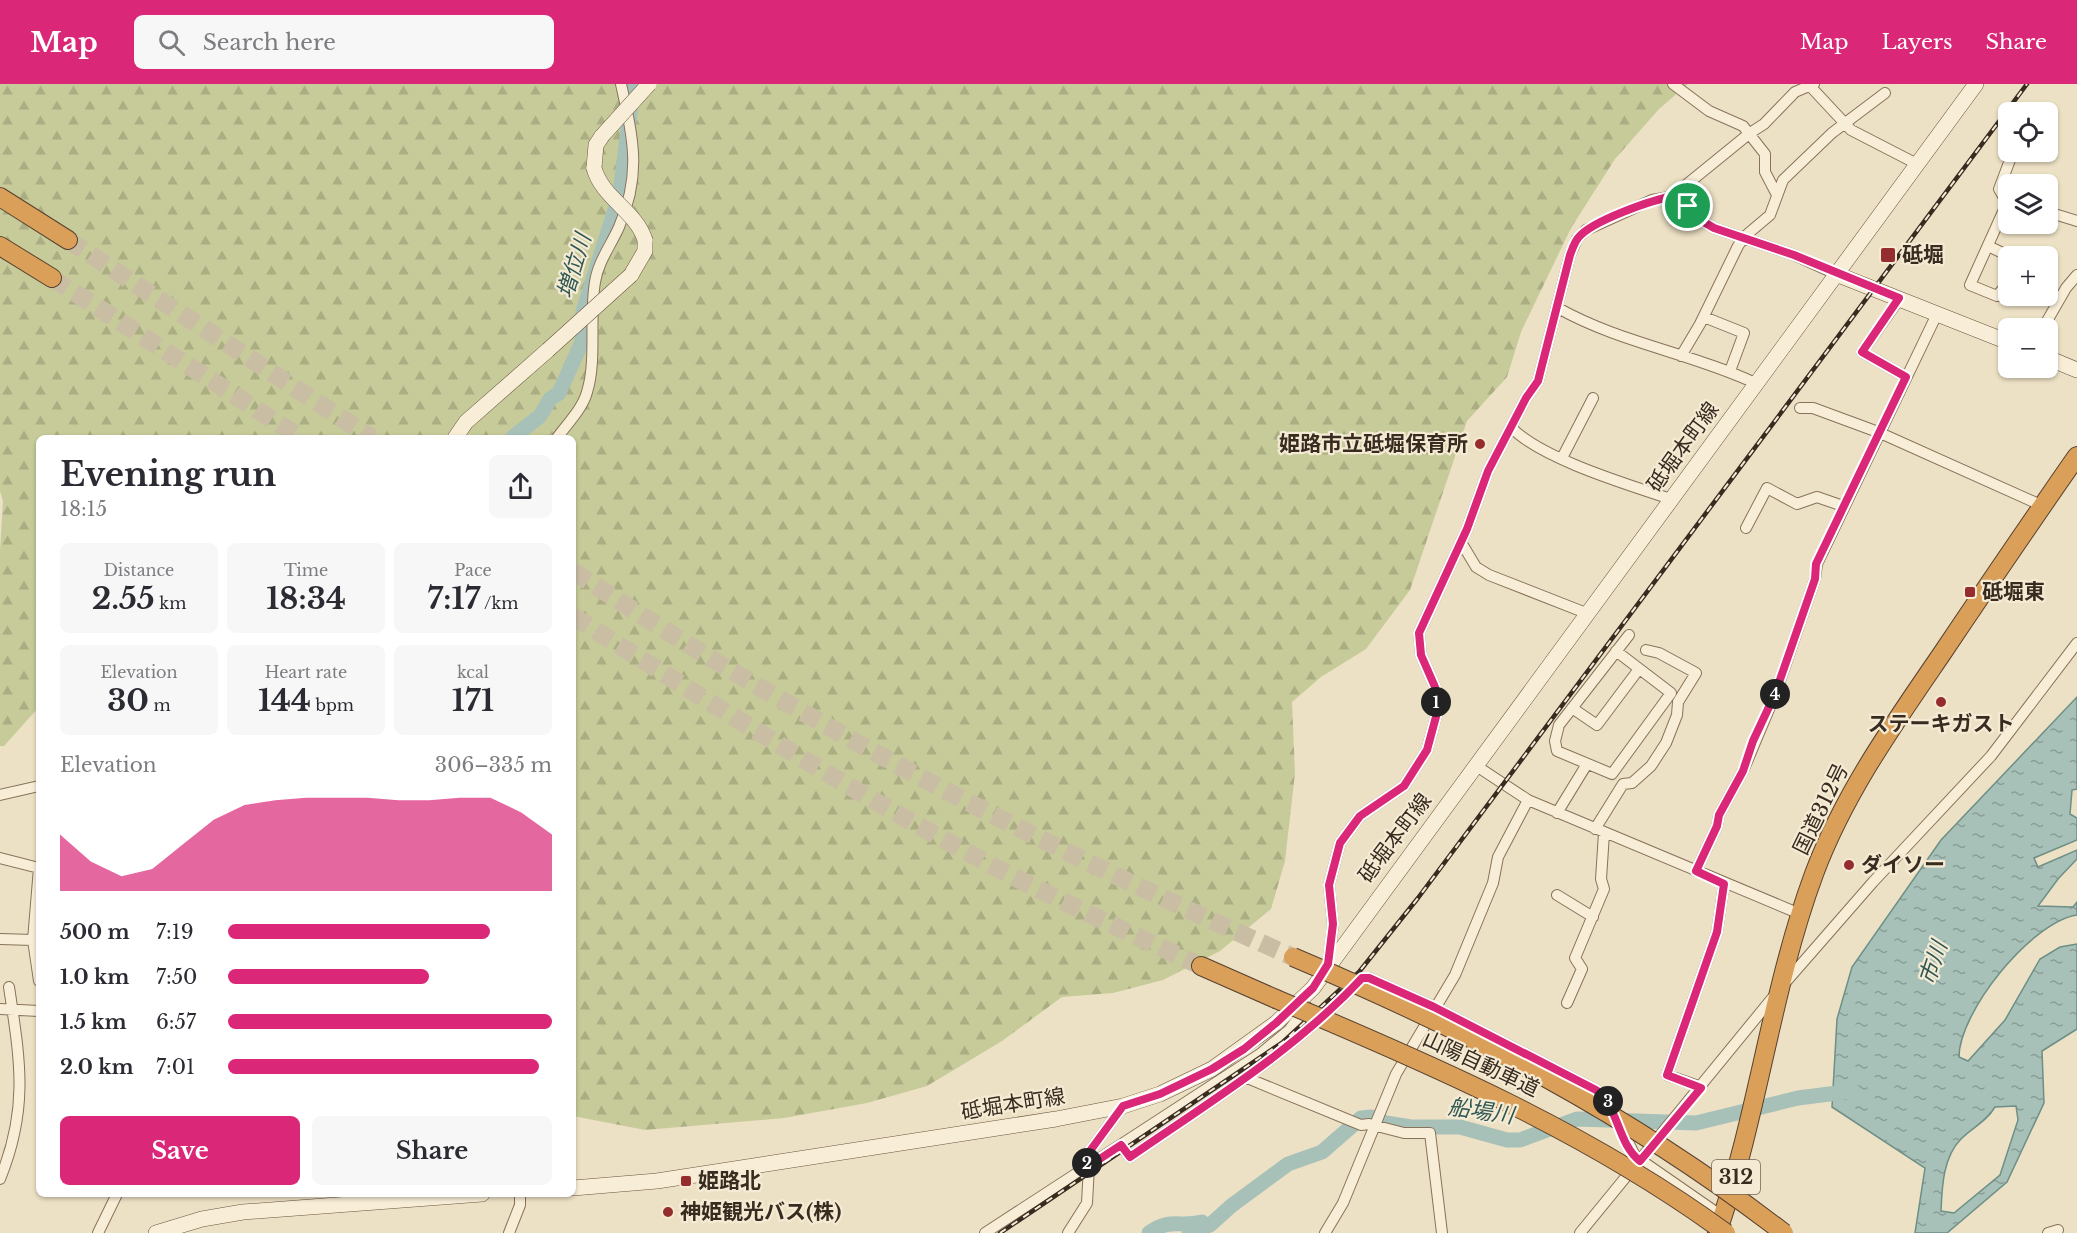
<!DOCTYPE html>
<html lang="en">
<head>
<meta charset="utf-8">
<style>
	body { margin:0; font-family:"Libre Baskerville","Noto Sans JP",serif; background:#f7f7f7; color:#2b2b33; height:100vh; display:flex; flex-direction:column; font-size:22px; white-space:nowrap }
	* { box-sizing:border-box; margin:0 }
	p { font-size:20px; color:#7c7c81 }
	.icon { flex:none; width:33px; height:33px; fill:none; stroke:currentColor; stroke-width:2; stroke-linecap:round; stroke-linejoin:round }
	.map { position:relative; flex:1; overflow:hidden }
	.panel { position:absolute; left:36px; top:351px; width:540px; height:762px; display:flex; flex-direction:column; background:#fff; border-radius:9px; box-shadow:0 2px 4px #0004 }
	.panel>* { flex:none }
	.fabs { position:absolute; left:1998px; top:18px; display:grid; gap:12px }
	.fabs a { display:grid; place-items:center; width:60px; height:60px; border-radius:9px; background:#fff; box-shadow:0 2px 4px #0004; font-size:30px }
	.pin { position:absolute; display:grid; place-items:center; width:51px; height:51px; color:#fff; margin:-26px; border:3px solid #fff; border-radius:50%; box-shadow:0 2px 6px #0007 }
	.km { position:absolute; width:30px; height:30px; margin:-15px; border-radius:50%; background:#222; color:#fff; font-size:16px; line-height:30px; text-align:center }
	.round { display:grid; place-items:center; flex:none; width:63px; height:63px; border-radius:9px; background:#f7f7f7 }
	.headline { display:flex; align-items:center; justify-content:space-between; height:102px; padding:0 24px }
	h1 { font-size:33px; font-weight:700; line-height:45px }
	.metrics { display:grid; grid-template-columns:repeat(3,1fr); gap:9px; height:102px; padding:6px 24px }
	.metrics div { display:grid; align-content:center; border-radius:9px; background:#f7f7f7; text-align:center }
	.metrics b { font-size:30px; font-weight:700 }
	.metrics small { font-size:16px; font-weight:400 }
	.metrics p { font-size:16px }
	.chart { height:168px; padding:12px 24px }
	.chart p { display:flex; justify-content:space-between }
	.chart svg { width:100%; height:108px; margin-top:6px; fill:#db2777; opacity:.7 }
	.action { display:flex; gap:12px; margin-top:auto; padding:12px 24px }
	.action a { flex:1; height:69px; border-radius:9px; background:#db2777; color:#fff; font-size:24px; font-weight:700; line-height:69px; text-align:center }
	.action a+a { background:#f7f7f7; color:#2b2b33 }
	ul { padding:0 24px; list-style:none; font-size:20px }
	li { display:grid; grid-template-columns:96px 72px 1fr; align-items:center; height:45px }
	li i { height:15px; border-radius:8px; background:#db2777 }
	header { display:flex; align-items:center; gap:36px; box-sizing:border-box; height:84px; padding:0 30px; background:#db2777; color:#fff }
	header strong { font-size:28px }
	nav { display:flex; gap:33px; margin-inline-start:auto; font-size:21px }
	.search { width:420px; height:54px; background:#f7f7f7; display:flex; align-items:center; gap:15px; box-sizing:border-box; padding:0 21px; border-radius:9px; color:#7c7c81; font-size:22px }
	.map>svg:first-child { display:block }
	.forest { fill:url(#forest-firs) }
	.water { fill:url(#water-ripples); stroke:#6d8f86; stroke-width:1.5; fill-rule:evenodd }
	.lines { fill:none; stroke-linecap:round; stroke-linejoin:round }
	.river { stroke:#a7c1b9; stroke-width:15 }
	.highway-tunnel { stroke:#c9bda4; stroke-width:18; stroke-dasharray:18 9; stroke-linecap:butt }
	.street-casing { stroke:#88725b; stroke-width:12 }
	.secondary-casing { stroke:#6a543f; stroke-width:16 }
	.highway-casing { stroke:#564130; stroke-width:20 }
	.street { stroke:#f8eed8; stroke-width:10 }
	.secondary { stroke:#f8eed8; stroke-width:15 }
	.highway { stroke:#da9f58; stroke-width:18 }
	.rail-casing { stroke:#382b1f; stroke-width:4.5 }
	.rail { stroke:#f5ebd4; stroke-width:2; stroke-dasharray:7; stroke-linecap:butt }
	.secondary-bridge-casing { stroke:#6a543f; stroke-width:16; stroke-linecap:butt }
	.highway-bridge-casing { stroke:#564130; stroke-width:20; stroke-linecap:butt }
	.secondary-bridge { stroke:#f8eed8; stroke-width:15 }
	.highway-bridge { stroke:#da9f58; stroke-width:18 }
	.route-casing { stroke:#fff; stroke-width:12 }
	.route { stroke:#db2777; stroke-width:8 }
	.poi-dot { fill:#952d2f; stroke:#f5ebd4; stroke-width:2 }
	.labels { text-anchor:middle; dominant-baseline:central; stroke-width:4.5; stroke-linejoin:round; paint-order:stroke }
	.shield { fill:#f5ebd4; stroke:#716555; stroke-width:1.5 }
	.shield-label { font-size:20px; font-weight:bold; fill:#382b1f }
	.poi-label { font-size:21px; font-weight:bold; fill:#382b1f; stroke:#f5ebd4; text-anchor:start }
	.street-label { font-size:21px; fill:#382b1f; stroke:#f5ebd4 }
	.water-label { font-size:22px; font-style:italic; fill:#2f5854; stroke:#f5ebd4 }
</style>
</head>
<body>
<header>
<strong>Map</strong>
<div class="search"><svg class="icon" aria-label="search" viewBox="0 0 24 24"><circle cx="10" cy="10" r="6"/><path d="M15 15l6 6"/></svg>Search here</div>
<nav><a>Map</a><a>Layers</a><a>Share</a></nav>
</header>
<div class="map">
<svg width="2077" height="1149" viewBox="0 0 2077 1149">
	<defs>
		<pattern id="forest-firs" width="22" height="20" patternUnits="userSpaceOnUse" patternTransform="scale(1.5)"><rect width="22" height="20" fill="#c6cb99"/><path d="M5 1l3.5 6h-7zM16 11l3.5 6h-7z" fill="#abae83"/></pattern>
		<pattern id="water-ripples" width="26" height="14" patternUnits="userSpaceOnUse" patternTransform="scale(1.5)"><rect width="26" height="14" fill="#a7c1b9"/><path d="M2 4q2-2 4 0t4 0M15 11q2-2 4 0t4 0" fill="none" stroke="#899d96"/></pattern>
	</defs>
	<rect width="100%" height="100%" fill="#ede1c5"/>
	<!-- forest -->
	<path class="forest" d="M 0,0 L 1688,0 L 1659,25 L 1615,75 L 1571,144 L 1521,248 L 1507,293 L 1467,337 L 1410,506 L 1366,565 L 1321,593 L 1292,618 L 1295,689 L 1285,777 L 1271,825 L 1220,867 L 1163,896 L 1113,909 L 1062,913 L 1002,957 L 927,1002 L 867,1019 L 784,1034 L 645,1046 L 573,1032 L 573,354 L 39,354 L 39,623 L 4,662 L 0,662 L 0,467 L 3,417 L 0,407 Z"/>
	<!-- water -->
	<path class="water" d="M 2077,613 L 2077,705 L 2072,706 L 2070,730 L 2077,734 L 2077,756 L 2034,774 L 2038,783 L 2077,766 L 2077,775 L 2058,795 L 2038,822 L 2073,823 L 2077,818 L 2077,831 C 2031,838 1959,928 1959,973 L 1968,977 L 2005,936 L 2040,875 L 2060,863 L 2077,860 L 2077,945 L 2042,967 L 2044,1019 L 2007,1098 L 1947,1149 L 1915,1149 L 1925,1084 L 1832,1023 L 1837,935 L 1852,883 L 1941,756 ZM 2016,1022 L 2018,1036 L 2000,1091 L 1954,1129 L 1941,1127 C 1942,1103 1943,1073 1961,1055 C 1973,1043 1986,1038 1995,1023 Z"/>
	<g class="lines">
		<!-- river -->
		<path class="river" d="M 512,354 L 540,332 L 550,315 L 559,309 L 582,258 L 583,227 L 620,110 L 630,29 L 631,0
			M 1149,1149 C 1172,1133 1178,1144 1202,1138
			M 1189,1149 L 1210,1141 L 1231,1122 L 1288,1080 L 1322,1068 L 1361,1034 L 1371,1033 L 1386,1039 L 1411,1043 L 1460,1043 L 1507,1056 L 1520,1056 L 1577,1035 L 1696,1039 L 1798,1014 L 1853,1007"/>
		<!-- highway-tunnel -->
		<path class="highway-tunnel" d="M 68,156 L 372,354
			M 52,194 L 301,354
			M 573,487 C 801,638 1043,763 1293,873
			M 573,532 C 719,625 866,717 1020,796 C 1080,826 1140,854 1201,882"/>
		<defs>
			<path id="street" d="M 1673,0 L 1709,27 L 1743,42 L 1765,70 L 1765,88 L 1777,111
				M 1810,2 L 1851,46 L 1917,80
				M 1682,113 L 1686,101 L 1750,49 L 1764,40 L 1795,8 L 1814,0
				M 2048,128 L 2077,137
				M 1988,162 L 2009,172
				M 2008,199 L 1997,212 L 1970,201 L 2007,119 L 1999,105 L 2013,68
				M 1899,215 L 1862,268 L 1906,293
				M 1558,224 C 1620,259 1691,269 1755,299
				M 1704,233 L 1744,249 L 1730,287
				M 2043,244 L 2066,204 L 2077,191
				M 1681,272 L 1700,240 L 1738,162 L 1744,153 L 1770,131 L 1783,96 L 1832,49 L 1885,9
				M 1800,324 L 1813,324 L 1878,348 L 2043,422
				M 1511,343 C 1539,374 1629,401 1671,415
				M 557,354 C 567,340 583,324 587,308 C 597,276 589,233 595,198 C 598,178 611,161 619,143 C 642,90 633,54 621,0
				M 1562,374 L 1593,314
				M 1746,444 L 1767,404 L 1797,420 L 1817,413 L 1843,422
				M 1461,458 L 1476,483 L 1489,491 L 1586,529
				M 1616,567 L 1671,609 L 1612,690 L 1557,667 L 1555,657 L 1559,641 L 1629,551
				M 1572,624 L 1597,641 L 1639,585
				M 1475,681 L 1528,716 L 1800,830
				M 0,711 L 39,702
				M 1557,729 L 1587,680
				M 1595,745 L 1623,700 L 1632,699 L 1651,682 L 1666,659 L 1677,631 L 1678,618 L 1696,589 L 1659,569 L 1646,566
				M 0,774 L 39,784
				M 39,784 L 33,856 L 39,897
				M 1696,787 L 1717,742 L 1719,731 L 1743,687 L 1775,611 L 1815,495 L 1817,480 L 1937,230
				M 1557,811 L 1593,833
				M 0,855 L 33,856
				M 1328,880 L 1333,841 L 1329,801 L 1340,759 L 1360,732 L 1404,702 L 1427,666 L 1437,629 L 1435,603 L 1421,571 L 1419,549 L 1467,445 L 1488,387 L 1526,314 L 1538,297 L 1570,171 L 1577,155 L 1586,146 L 1652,116 L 1675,112 L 1682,113 L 1702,137 L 1714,144 L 1794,171 L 1836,190
				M 1784,900 L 1873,798 L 1991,672 L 2077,559
				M 1567,919 L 1582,885 L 1575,874 L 1604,805 L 1601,795 L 1604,749
				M 0,925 L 39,927
				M 1247,994 L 1361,1041 L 1369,1040 L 1404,1049 L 1430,1049 L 1442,1149
				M 1701,1003 L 1667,991 L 1717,848 L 1724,800
				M 1121,1061 L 1130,1073 C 1211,1017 1294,967 1362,894 L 1369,894 L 1434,923 L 1596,1006 L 1608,1017 L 1635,1072 L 1723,1133
				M 0,1095 C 29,1024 20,976 9,903
				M 98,1149 L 117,1110
				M 509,1149 L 520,1121 L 520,1110
				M 985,1149 L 1260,970 L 1289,946 L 1307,923
				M 1068,1149 L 1087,1119 L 1089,1082 L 1087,1071 L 1123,1022
				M 1325,1149 L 1343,1119 L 1396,990 L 1455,891 L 1493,799 L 1498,773 L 1528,716
				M 1580,1149 L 1774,912
				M 2048,1149 L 2058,1146"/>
			<path id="secondary" d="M 594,84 L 596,61 L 602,52
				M 1836,190 L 2008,258
				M 631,191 L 645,167 L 645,156
				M 2048,274 L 2077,286
				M 455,354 L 466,338 L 548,266
				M 573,1104 L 657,1097 L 1056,1035 L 1123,1022 L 1160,1010 L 1212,985 L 1276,939 L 1313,904 L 1976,0
				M 156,1149 L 202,1135 L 243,1128 L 482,1110"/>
			<path id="highway" d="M 0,113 L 68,156
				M 0,162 L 52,194
				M 1201,882 L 1276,915
				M 1717,1149 C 1758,1032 1771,906 1814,790 C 1844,710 1893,641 1941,571 C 1986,504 2031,438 2077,372"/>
		</defs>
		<!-- street casing -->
		<use href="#street" class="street-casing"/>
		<!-- secondary casing -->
		<use href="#secondary" class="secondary-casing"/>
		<!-- highway casing -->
		<use href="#highway" class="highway-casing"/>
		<!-- street -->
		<use href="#street" class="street"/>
		<!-- secondary -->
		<use href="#secondary" class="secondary"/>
		<!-- highway -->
		<use href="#highway" class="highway"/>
		<defs>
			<path id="rail" d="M 1000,1149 L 1283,958 L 1359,888 L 1418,814 L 2027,0"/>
		</defs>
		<!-- rail casing -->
		<use href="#rail" class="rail-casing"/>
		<!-- rail -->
		<use href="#rail" class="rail"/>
		<defs>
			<path id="secondary-bridge" d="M 602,52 L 649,0
				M 594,84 C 602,114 636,127 645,156
				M 548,266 L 631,191"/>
			<path id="highway-bridge" d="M 1293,873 C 1473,949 1629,1030 1784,1149
				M 1276,915 C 1433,981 1588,1048 1726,1149"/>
		</defs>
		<!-- secondary-bridge casing -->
		<use href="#secondary-bridge" class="secondary-bridge-casing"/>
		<!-- highway-bridge casing -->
		<use href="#highway-bridge" class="highway-bridge-casing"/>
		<!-- secondary-bridge -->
		<use href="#secondary-bridge" class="secondary-bridge"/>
		<!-- highway-bridge -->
		<use href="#highway-bridge" class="highway-bridge"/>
	</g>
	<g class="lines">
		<defs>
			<path id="route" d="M 1675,112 L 1682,113 L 1702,137 L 1714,144 L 1794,171 L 1899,214 L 1862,268 L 1906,293 L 1816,480 L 1815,495 L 1775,610 L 1753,657 L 1743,687 L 1719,731 L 1717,742 L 1696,787 L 1724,800 L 1717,848 L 1667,991 L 1701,1004 L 1640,1077 C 1617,1059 1619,1023 1596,1006 L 1434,923 L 1369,894 L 1362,894 C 1294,967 1211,1017 1130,1073 L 1121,1061 L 1089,1082 L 1087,1071 L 1123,1022 L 1160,1010 L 1212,985 L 1244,965 L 1276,939 L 1313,904 L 1328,880 L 1333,840 L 1329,801 L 1340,759 L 1360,732 L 1404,702 L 1427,666 L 1437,629 L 1435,603 L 1421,571 L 1419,549 L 1467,445 L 1488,387 L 1526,314 L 1538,297 L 1570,171 C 1572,166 1574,159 1578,154 C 1591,137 1654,115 1675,112 Z"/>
		</defs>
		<!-- route casing -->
		<use href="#route" class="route-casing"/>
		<!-- route -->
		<use href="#route" class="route"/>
	</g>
	<!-- markers -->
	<g class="poi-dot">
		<rect x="1880" y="163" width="16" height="16" rx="3"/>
		<circle cx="1480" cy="360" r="6"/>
		<rect x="1964" y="502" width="12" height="12" rx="3"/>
		<circle cx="1941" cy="618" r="6"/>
		<circle cx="1849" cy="781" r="6"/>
		<rect x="680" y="1091" width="12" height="12" rx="3"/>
		<circle cx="668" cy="1128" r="6"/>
	</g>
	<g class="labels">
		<!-- shield labels -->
		<rect class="shield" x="1712" y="1076" width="48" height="34" rx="4.5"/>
		<g class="shield-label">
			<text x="1736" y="1093">312</text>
		</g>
		<!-- poi labels -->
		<g class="poi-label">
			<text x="1902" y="171">砥堀</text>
			<text x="1468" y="360" text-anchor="end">姫路市立砥堀保育所</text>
			<text x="1982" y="508">砥堀東</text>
			<text x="1941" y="640" text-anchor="middle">ステーキガスト</text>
			<text x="1861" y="781">ダイソー</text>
			<text x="698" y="1097">姫路北</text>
			<text x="680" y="1128">神姫観光バス(株)</text>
		</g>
		<!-- street labels -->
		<g class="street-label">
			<text transform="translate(1683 363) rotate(-54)">砥堀本町線</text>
			<text transform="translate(1821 725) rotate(-64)">国道312号</text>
			<text transform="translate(1395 754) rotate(-53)">砥堀本町線</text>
			<text transform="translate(1481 980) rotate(25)">山陽自動車道</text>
			<text transform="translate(1013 1020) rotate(-9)">砥堀本町線</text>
		</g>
		<!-- water labels -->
		<g class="water-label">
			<text transform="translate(574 182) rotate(-73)">増位川</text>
			<text transform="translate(1933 879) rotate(-71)">市川</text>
			<text transform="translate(1481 1027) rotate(8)">船場川</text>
		</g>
	</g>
</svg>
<div class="fabs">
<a><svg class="icon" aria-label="locate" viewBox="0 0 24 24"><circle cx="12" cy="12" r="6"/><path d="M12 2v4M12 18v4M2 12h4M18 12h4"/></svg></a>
<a><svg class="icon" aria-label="layers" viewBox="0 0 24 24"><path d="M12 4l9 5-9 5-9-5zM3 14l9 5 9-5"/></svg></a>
<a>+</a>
<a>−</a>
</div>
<div class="pin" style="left:1688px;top:122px;background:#1e9e55"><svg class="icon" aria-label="arrive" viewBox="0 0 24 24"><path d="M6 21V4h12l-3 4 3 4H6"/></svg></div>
<b class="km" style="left:1436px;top:618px">1</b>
<b class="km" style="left:1087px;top:1079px">2</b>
<b class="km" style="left:1608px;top:1017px">3</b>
<b class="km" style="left:1775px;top:610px">4</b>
<section class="panel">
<div class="headline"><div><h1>Evening run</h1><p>18:15</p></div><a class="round"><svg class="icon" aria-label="share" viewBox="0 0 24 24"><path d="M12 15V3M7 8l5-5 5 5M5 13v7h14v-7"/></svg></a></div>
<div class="metrics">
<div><p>Distance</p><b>2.55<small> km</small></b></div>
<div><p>Time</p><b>18:34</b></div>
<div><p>Pace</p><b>7:17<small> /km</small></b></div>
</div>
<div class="metrics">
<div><p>Elevation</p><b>30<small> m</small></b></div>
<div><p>Heart rate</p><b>144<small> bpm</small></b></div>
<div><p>kcal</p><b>171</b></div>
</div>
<div class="chart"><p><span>Elevation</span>306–335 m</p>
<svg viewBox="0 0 160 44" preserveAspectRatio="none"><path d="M0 44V21L10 32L20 38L30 35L40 25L50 15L60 9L70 7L80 6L90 6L100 6L110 7L120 7L130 6L140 6L150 12L160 21V44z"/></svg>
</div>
<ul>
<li><b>500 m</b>7:19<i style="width:81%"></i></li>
<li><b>1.0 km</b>7:50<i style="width:62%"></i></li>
<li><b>1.5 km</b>6:57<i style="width:100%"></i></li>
<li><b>2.0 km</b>7:01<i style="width:96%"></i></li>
</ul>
<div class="action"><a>Save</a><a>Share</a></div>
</section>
</div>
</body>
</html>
